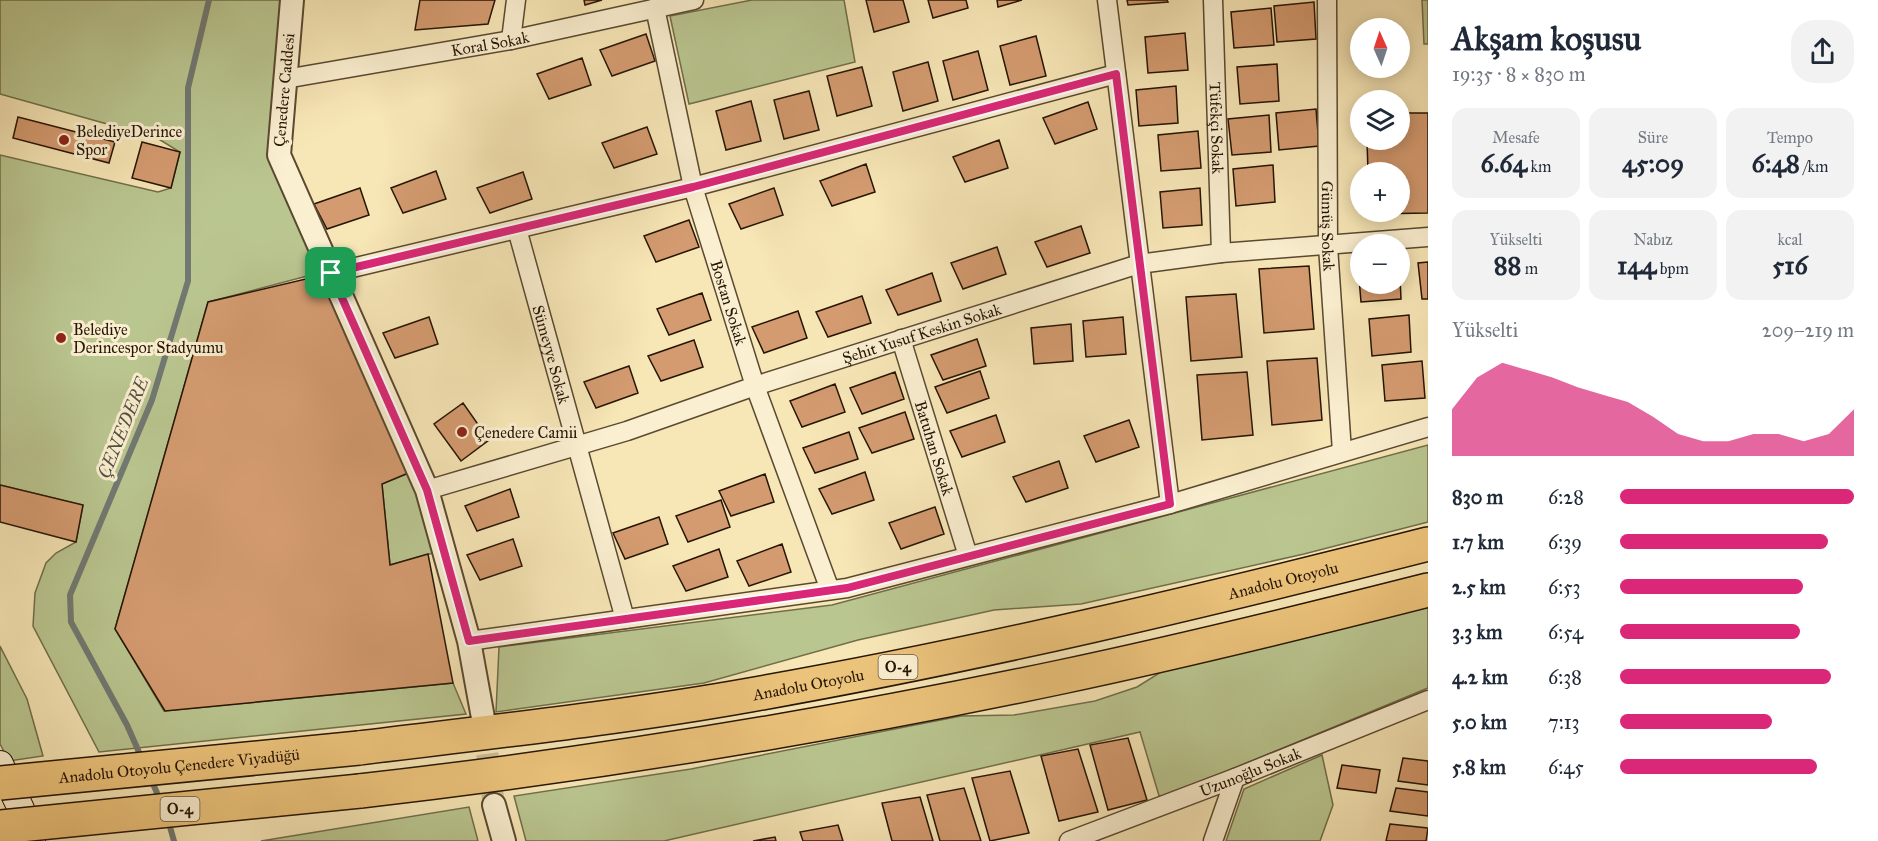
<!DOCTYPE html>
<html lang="tr">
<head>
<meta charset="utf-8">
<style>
	body { margin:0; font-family:"IM FELL Great Primer",serif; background:#f2f2f3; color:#1f2937; height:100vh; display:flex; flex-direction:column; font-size:22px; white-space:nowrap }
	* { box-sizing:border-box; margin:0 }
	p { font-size:20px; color:#747a83 }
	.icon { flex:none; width:33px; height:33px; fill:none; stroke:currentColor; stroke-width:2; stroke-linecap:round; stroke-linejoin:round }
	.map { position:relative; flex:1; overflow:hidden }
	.sheet { display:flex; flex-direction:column; background:#fff; width:450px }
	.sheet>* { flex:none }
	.needle { width:39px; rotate:357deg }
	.buttons { position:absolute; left:1350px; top:18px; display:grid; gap:12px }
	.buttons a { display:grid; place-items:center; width:60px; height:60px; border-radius:50%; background:#fff; box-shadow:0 3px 15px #0003; font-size:30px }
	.pin { position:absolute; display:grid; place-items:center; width:51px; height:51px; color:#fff; margin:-26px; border-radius:12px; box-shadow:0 3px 9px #0006 }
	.round { display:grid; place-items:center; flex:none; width:63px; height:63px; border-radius:24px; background:#f2f2f3 }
	.summary { display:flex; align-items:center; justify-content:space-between; height:102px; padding:0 24px }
	h1 { font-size:33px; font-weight:700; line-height:45px }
	.figures { display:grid; grid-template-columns:repeat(3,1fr); gap:9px; height:102px; padding:6px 24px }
	.figures div { display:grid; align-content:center; border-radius:15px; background:#f2f2f3; text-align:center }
	.figures b { font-size:26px; font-weight:700 }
	.figures small { font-size:16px; font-weight:400 }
	.figures p { font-size:16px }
	.chart { height:168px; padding:12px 24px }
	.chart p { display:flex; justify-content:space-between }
	.chart svg { width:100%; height:108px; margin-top:6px; fill:#db2777; opacity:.7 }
	ul { padding:0 24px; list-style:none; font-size:20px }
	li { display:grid; grid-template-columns:96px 72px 1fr; align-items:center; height:45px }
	li i { height:15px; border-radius:8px; background:#db2777 }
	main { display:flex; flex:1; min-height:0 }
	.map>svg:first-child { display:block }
	.green { fill:#bac690; stroke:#706e4a; stroke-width:1.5 }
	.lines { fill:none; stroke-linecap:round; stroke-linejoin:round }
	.stream { stroke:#717972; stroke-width:6 }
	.building { fill:#d49b70; stroke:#251505; stroke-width:1.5 }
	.tertiary-tunnel { stroke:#cdbc93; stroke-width:22; stroke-dasharray:22 11; stroke-linecap:butt }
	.minor-casing { stroke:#5a4931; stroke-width:21 }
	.tertiary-casing { stroke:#5a4931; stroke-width:26 }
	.secondary-casing { stroke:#251505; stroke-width:28 }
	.motorway-casing { stroke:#251505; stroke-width:36 }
	.minor { stroke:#faefd0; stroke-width:18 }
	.tertiary { stroke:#faefd0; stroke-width:22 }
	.secondary { stroke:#faefd0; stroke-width:26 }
	.motorway { stroke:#ecc37b; stroke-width:33 }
	.motorway-bridge-casing { stroke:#251505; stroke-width:36; stroke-linecap:butt }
	.motorway-bridge { stroke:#ecc37b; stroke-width:33 }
	.route-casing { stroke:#fff; stroke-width:12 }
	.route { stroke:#db2777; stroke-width:8 }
	.poi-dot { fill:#8f2418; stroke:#faefd0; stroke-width:2 }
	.labels { text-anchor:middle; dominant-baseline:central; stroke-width:6; stroke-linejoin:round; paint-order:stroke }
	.shield { fill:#faefd0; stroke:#655642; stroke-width:1.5 }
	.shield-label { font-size:15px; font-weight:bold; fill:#251505 }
	.street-label { font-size:16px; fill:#251505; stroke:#faefd0 }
	.poi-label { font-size:16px; fill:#251505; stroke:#faefd0; text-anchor:start }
	.water-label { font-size:18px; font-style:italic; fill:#514f44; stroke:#faefd0 }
</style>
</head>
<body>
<main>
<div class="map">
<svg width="1428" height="841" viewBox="0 0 1428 841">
	<rect width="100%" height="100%" fill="#f7e6b6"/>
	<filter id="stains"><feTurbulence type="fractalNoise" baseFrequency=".00333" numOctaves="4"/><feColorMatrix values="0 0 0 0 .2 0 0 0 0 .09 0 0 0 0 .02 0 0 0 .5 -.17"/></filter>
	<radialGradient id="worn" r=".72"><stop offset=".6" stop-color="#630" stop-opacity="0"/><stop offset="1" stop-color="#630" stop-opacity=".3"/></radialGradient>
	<!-- green -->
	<path class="green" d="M 0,0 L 292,0 L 279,155 L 330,270 L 208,302 L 115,629 L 164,711 L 453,683 L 466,714 L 99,752 L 33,626 L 35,593 L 46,563 L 56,553 L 76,542 L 83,505 L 0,485 L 0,155 L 158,192 L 171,188 L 180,152 L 157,138 L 0,94 Z
		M 752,0 L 844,0 L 855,62 L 689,104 L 670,16 Z
		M 1422,0 L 1428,0 L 1428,44 L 1424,44 Z
		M 1428,445 L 1428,522 L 1304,554 L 1081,604 L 994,610 L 858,640 L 704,683 L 496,712 L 499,647 L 832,605 Z
		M 418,469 L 444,550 L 390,565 L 382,484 Z
		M 1428,606 L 1428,688 L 1160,799 L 1140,732 L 664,841 L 526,841 L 514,796 L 691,769 L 961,716 L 1014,715 L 1095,701 L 1137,687 L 1169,667 Z
		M 0,646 L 27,699 L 43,756 L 9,761 L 0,744 Z
		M 1322,755 L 1333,805 L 1320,841 L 1226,841 L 1244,789 Z
		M 469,807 L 478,841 L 261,841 Z"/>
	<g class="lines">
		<!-- stream -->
		<path class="stream" d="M 142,759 L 127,725 L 71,622 L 70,595 L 152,400 L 188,281 L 188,88 L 209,0
			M 151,779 L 160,800
			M 168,820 L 174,841"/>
	</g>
	<!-- building -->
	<path class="building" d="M 420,0 L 495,0 L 488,24 L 415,30 Z
		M 584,0 L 602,0 L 585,5 Z
		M 866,0 L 903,0 L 909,22 L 874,32 Z
		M 928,0 L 966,0 L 968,8 L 933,18 Z
		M 997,0 L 1022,0 L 998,7 Z
		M 1127,0 L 1167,0 L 1168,2 L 1128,5 Z
		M 1314,2 L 1316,39 L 1277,42 L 1274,6 Z
		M 1271,8 L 1274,45 L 1234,48 L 1231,12 Z
		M 1185,33 L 1188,70 L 1148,73 L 1145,37 Z
		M 646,34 L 655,61 L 612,76 L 600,50 Z
		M 1036,36 L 1046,76 L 1010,85 L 1000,46 Z
		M 978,51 L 988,90 L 953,100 L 943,61 Z
		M 582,58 L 591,85 L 549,99 L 537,74 Z
		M 928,62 L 938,101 L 903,111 L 893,72 Z
		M 1277,64 L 1279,101 L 1240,104 L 1237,67 Z
		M 862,67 L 872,106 L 837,116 L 827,76 Z
		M 1176,86 L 1178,123 L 1139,126 L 1136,90 Z
		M 809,91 L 819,130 L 784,139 L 774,100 Z
		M 751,101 L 761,141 L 726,150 L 716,111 Z
		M 1088,102 L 1097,129 L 1055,144 L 1043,118 Z
		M 1316,109 L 1319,146 L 1279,150 L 1276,113 Z
		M 1400,113 L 1428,113 L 1428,213 L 1370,214 L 1400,212 L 1400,172 L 1368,172 L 1367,140 L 1400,140 Z
		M 1269,115 L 1271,152 L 1232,155 L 1228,119 Z
		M 18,117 L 115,142 L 109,163 L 13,138 Z
		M 647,127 L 657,154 L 614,168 L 602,143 Z
		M 1198,131 L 1201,168 L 1161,171 L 1158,135 Z
		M 999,140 L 1008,168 L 965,182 L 953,157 Z
		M 142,142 L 180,152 L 171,188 L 132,178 Z
		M 866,164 L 875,192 L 832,206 L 820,181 Z
		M 1273,165 L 1275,202 L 1236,206 L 1233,169 Z
		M 436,171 L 446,199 L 403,213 L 391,188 Z
		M 523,172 L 532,199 L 490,213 L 477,188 Z
		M 360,188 L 369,215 L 327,229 L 314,204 Z
		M 774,188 L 783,215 L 741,229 L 729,204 Z
		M 1200,188 L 1202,225 L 1163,228 L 1160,192 Z
		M 689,220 L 699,247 L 656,262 L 644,236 Z
		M 1081,226 L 1090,253 L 1047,267 L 1035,242 Z
		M 997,247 L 1006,274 L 963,289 L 951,263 Z
		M 1428,262 L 1428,299 L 1422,299 L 1418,263 Z
		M 1309,266 L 1314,329 L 1264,333 L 1259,269 Z
		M 1358,266 L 1360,266 L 1360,284 L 1400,284 L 1400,278 L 1401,299 L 1361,302 Z
		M 331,273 L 418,469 L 382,484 L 390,565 L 428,554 L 453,683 L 165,711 L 115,629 L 208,302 Z
		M 932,273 L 941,301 L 898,315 L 886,290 Z
		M 702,293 L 711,320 L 669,335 L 657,309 Z
		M 1236,294 L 1242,357 L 1191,361 L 1186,297 Z
		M 862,296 L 871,323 L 828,337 L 816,312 Z
		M 798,311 L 807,338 L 764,353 L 752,327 Z
		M 1409,315 L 1411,352 L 1372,356 L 1369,319 Z
		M 429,317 L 438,344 L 395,358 L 383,333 Z
		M 1123,317 L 1126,354 L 1086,357 L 1083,321 Z
		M 1071,324 L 1073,361 L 1034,364 L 1031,328 Z
		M 977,339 L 986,366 L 943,380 L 931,355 Z
		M 694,340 L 703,367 L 661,381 L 648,356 Z
		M 1317,358 L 1322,420 L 1272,425 L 1267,361 Z
		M 1422,361 L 1425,398 L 1385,401 L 1382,365 Z
		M 629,366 L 638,393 L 596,408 L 584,382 Z
		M 980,371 L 989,398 L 947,413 L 935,387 Z
		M 895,372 L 904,399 L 862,414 L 850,388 Z
		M 1247,372 L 1253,435 L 1202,440 L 1197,375 Z
		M 835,384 L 845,412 L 802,427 L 790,401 Z
		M 463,403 L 489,440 L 461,461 L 434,424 Z
		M 905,412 L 914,439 L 872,453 L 859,428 Z
		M 996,415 L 1005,442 L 962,457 L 950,431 Z
		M 1129,420 L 1139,447 L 1096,462 L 1084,436 Z
		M 849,432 L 858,459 L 815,473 L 803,448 Z
		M 1059,461 L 1068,488 L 1026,502 L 1013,477 Z
		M 865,472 L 874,500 L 832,514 L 819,489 Z
		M 765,474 L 774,502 L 731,516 L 719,491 Z
		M 0,485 L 83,505 L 76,542 L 0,522 Z
		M 510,489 L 519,517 L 477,531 L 465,506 Z
		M 721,500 L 730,527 L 688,542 L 676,516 Z
		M 935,507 L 944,534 L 901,549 L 889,523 Z
		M 659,517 L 668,544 L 625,559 L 613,533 Z
		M 513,539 L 522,566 L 480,580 L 467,555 Z
		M 782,544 L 791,572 L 749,586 L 737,561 Z
		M 719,549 L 728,577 L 686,591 L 673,566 Z
		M 1128,738 L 1147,800 L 1108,810 L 1090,745 Z
		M 1078,749 L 1098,812 L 1059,821 L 1041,756 Z
		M 1403,758 L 1428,761 L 1428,785 L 1398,781 Z
		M 1342,765 L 1380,770 L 1376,793 L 1337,788 Z
		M 1010,771 L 1029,833 L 990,841 L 972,778 Z
		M 964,788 L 981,841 L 940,841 L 927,795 Z
		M 1396,788 L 1428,792 L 1428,816 L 1390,811 Z
		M 920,797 L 933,841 L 892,841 L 882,803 Z
		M 1390,824 L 1428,828 L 1426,841 L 1386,841 Z
		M 838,825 L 843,841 L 803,841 L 800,832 Z
		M 775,837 L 776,841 L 753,841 Z"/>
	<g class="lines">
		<!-- tertiary-tunnel -->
		<path class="tertiary-tunnel" d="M 483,721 L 494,805"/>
		<defs>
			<g id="minor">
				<path d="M 1107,0 L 1170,504"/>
				<path id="s1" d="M 1213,0 L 1221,253"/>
				<path id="s2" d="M 1327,0 L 1328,246 L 1342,452"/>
				<path id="s3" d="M 655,8 L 693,187 L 755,386 L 830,590"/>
				<path d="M 511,40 L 516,0"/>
				<path id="s4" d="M 285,79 L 511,40 L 694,0"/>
				<path id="s5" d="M 517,229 L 625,619"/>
				<path d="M 331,273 L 693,187 L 1116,74"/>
				<path id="s6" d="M 901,339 L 968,556"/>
				<path id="s7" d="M 427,490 L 627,431 L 755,386 L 1139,264 L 1221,253 L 1428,237"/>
				<path d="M 469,641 L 847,588 L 1170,504 L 1428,427"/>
				<path id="s8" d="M 1069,841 L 1235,778 L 1428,700"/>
				<path d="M 1213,841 L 1235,778"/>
			</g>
			<path id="tertiary" d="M 292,0 L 279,155 L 427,490 L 469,641 L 483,718
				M 494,805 L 504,841"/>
			<path id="secondary" d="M 0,764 L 21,809 L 32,841"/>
			<g id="motorway">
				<path id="s9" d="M 359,748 C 489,732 621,718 750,695 C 978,655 1204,601 1428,544"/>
				<path d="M 360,791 C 596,764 829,726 1061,677 C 1184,651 1306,621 1428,590"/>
			</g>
		</defs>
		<!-- minor casing -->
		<use href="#minor" class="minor-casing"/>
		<!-- tertiary casing -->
		<use href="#tertiary" class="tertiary-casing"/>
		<!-- secondary casing -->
		<use href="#secondary" class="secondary-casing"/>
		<!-- motorway casing -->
		<use href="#motorway" class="motorway-casing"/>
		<!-- minor -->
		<use href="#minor" class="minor"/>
		<!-- tertiary -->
		<use href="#tertiary" class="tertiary"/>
		<!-- secondary -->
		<use href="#secondary" class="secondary"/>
		<!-- motorway -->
		<use href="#motorway" class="motorway"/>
		<defs>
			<g id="motorway-bridge">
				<path id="s10" d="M 0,783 L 359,748"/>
				<path d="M 0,827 L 360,791"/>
			</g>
		</defs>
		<!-- motorway-bridge casing -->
		<use href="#motorway-bridge" class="motorway-bridge-casing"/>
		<!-- motorway-bridge -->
		<use href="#motorway-bridge" class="motorway-bridge"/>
	</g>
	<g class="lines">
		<defs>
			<path id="route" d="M 1116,74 L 1170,504 L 847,588 L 469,641 L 427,490 L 331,273 L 693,187 Z"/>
		</defs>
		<!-- route casing -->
		<use href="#route" class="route-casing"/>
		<!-- route -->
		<use href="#route" class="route"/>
	</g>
	<!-- markers -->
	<g class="poi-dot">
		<circle cx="64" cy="140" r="6"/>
		<circle cx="61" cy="338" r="6"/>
		<circle cx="462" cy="432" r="6"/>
	</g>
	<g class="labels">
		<!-- shield labels -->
		<g class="shield">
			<rect x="878.5" y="655" width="39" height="24" rx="4.5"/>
			<rect x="160.5" y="797" width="39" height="24" rx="4.5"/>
		</g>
		<g class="shield-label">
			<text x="898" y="667">O-4</text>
			<text x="180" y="809">O-4</text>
		</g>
		<!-- street labels -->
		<g class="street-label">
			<text stroke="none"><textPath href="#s4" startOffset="208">Koral Sokak</textPath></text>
			<text transform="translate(284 90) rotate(-85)">Çenedere Caddesi</text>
			<text stroke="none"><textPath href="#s1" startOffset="128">Tüfekçi Sokak</textPath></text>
			<text stroke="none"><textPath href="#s2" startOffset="226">Gümüş Sokak</textPath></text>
			<text stroke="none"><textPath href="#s3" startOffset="304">Bostan Sokak</textPath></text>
			<text stroke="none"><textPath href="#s7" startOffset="519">Şehit Yusuf Keskin Sokak</textPath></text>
			<text stroke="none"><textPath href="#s5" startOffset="130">Sümeyye Sokak</textPath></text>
			<text stroke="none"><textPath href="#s6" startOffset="114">Batuhan Sokak</textPath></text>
			<text stroke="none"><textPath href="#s9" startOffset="940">Anadolu Otoyolu</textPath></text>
			<text stroke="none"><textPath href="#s9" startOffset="454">Anadolu Otoyolu</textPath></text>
			<text stroke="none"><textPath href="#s10" startOffset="180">Anadolu Otoyolu Çenedere Viyadüğü</textPath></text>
			<text stroke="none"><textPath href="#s8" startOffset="194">Uzunoğlu Sokak</textPath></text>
		</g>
		<!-- poi labels -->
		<g class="poi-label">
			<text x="76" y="131">BelediyeDerince<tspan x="76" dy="18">Spor</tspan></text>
			<text x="73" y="329">Belediye<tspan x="73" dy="18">Derincespor Stadyumu</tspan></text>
			<text x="474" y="432">Çenedere Camii</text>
		</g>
		<!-- water labels -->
		<g class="water-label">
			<text transform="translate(123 428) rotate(-68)">ÇENEDERE</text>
		</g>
	</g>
	<rect width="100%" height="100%" filter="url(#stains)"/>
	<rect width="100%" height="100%" fill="url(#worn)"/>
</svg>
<div class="buttons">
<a><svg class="needle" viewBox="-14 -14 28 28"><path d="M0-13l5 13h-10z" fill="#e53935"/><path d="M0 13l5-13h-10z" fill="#747a83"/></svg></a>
<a><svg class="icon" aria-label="layers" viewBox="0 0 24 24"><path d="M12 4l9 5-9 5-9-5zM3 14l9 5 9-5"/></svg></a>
<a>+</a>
<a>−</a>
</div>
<div class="pin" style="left:331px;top:273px;background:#1e9e55"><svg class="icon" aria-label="arrive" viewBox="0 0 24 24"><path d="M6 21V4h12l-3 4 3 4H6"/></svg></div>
</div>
<section class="sheet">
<div class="summary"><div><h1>Akşam koşusu</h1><p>19:35 · 8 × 830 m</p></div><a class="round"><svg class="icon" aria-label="share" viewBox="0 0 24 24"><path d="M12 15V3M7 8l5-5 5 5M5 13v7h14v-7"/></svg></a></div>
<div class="figures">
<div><p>Mesafe</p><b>6.64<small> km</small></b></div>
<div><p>Süre</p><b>45:09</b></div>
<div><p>Tempo</p><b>6:48<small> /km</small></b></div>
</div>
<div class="figures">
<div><p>Yükselti</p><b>88<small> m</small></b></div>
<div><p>Nabız</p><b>144<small> bpm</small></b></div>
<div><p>kcal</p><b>516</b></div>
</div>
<div class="chart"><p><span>Yükselti</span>209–219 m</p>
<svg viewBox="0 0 160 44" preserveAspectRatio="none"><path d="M0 44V25L10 12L20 6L30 9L40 12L50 16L60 19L70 22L80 28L90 35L100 38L110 38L120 35L130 35L140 38L150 35L160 25V44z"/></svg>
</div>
<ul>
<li><b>830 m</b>6:28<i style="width:100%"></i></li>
<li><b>1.7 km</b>6:39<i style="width:89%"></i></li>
<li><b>2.5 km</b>6:53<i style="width:78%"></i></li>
<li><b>3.3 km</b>6:54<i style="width:77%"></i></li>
<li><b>4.2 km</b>6:38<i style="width:90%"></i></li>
<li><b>5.0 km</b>7:13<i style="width:65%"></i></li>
<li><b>5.8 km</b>6:45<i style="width:84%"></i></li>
</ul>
</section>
</main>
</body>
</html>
